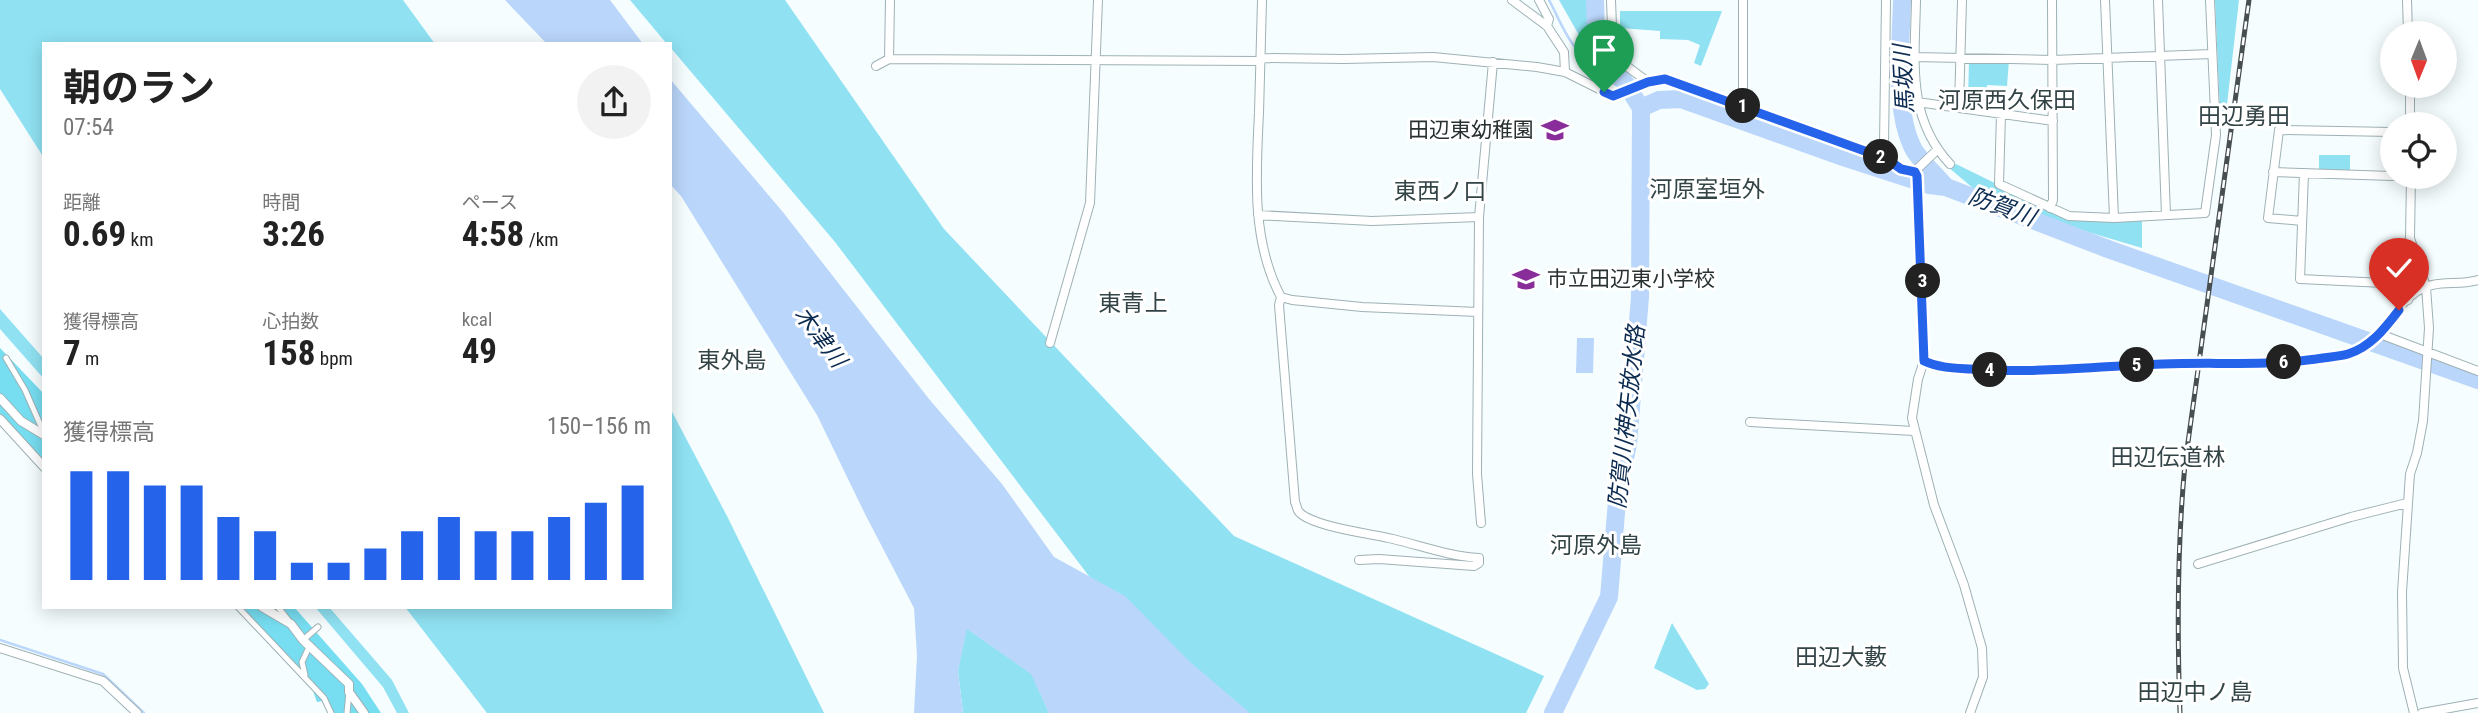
<!DOCTYPE html>
<html lang="ja">
<head>
<meta charset="utf-8">
<style>
	body { margin:0; font-family:"Roboto Condensed","Noto Sans JP",sans-serif; background:#f2f2f2; color:#222; height:100vh; display:flex; flex-direction:column; font-size:26px; white-space:nowrap }
	* { box-sizing:border-box; margin:0 }
	p { font-size:23px; color:#767676 }
	.icon { flex:none; width:38px; height:38px; fill:none; stroke:currentColor; stroke-width:2; stroke-linecap:round; stroke-linejoin:round }
	.map { position:relative; flex:1; overflow:hidden }
	.drawer { position:absolute; left:42px; top:42px; width:630px; height:567px; display:flex; flex-direction:column; background:#fff; border-radius:0px; box-shadow:0 4px 18px #0003 }
	.drawer>* { flex:none }
	.needle { width:46px; rotate:181deg }
	.buttons { position:absolute; left:2380px; top:21px; display:grid; gap:14px }
	.buttons a { display:grid; place-items:center; width:77px; height:77px; border-radius:50%; background:#fff; box-shadow:0 4px 18px #0003; font-size:35px }
	.pin { position:absolute; display:grid; place-items:center; width:60px; height:60px; color:#fff; margin:-72px -30px; border-radius:50% 50% 50% 0; rotate:-45deg; box-shadow:0 0 7px #0007 }
	.pin .icon { rotate:45deg }
	.km { position:absolute; width:35px; height:35px; margin:-18px; border-radius:50%; background:#222; color:#fff; font-size:19px; line-height:35px; text-align:center }
	.round { display:grid; place-items:center; flex:none; width:74px; height:74px; border-radius:37px; background:#f2f2f2 }
	.head { display:flex; align-items:center; justify-content:space-between; height:119px; padding:0 21px }
	h1 { font-size:38px; font-weight:700; line-height:52px }
	.metrics { display:grid; grid-template-columns:repeat(3,1fr); gap:10px; height:119px; padding:7px 21px }
	.metrics div { display:grid; align-content:center }
	.metrics b { font-size:35px; font-weight:700 }
	.metrics small { font-size:19px; font-weight:400 }
	.metrics p { font-size:19px }
	.chart { height:196px; padding:14px 21px }
	.chart p { display:flex; justify-content:space-between }
	.chart svg { width:100%; height:126px; margin-top:7px; stroke:#2563eb; stroke-width:6 }
	.map>svg:first-child { display:block }
	.green { fill:#90e2f3 }
	.forest { fill:#77def1 }
	.water { fill:#bad6fa }
	.lines { fill:none; stroke-linecap:round; stroke-linejoin:round }
	.stream { stroke:#bad6fa; stroke-width:2.5 }
	.river { stroke:#bad6fa; stroke-width:18 }
	.pedestrian-casing { stroke:#9eb1b5; stroke-width:7 }
	.minor-casing { stroke:#9eb1b5; stroke-width:10 }
	.pedestrian { stroke:#fff; stroke-width:5 }
	.minor { stroke:#fff; stroke-width:8 }
	.rail-casing { stroke:#474f51; stroke-width:5 }
	.rail { stroke:#fff; stroke-width:2.5; stroke-dasharray:8; stroke-linecap:butt }
	.route-casing { stroke:#fff; stroke-width:14 }
	.route { stroke:#2563eb; stroke-width:9 }
	.labels { text-anchor:middle; dominant-baseline:central; stroke-width:6; stroke-linejoin:round; paint-order:stroke }
	.poi-label { font-size:21px; fill:#283032; stroke:#fff; text-anchor:end }
	.water-label { font-size:23px; font-style:italic; fill:#0c2b51; stroke:#fff }
	.neighbourhood-label { font-size:23px; fill:#334447; stroke:#fff }
</style>
</head>
<body>
<div class="map">
<svg width="2478" height="713" viewBox="0 0 2478 713">
	<rect width="100%" height="100%" fill="#f5fdff"/>
	<!-- green -->
	<path class="green" d="M 0,0 L 403,0 L 435,44 L 44,44 L 44,158 L 0,89 Z
		M 630,0 L 785,0 L 944,229 L 1234,536 L 1544,676 L 1526,713 L 1193,713 L 835,242 L 670,47 L 670,44 L 667,44 Z
		M 1559,0 L 1587,0 L 1588,51 Z
		M 2215,0 L 2239,0 L 2226,113 L 2220,112 Z
		M 1620,11 L 1722,11 L 1701,66 L 1694,63 L 1700,45 L 1688,40 L 1660,39 L 1660,31 L 1620,28 Z
		M 1969,60 L 2009,60 L 2007,86 L 1987,85 L 1987,105 L 1968,100 Z
		M 2319,155 L 2350,155 L 2350,171 L 2319,170 Z
		M 1956,164 L 2068,219 L 2142,221 L 2142,248 L 2068,226 L 1974,189 L 1948,167 Z
		M 0,309 L 44,359 L 44,379 L 0,329 Z
		M 670,408 L 727,516 L 824,713 L 487,713 L 405,607 L 670,607 Z
		M 315,607 L 329,607 L 392,680 L 409,713 L 397,713 L 383,687 Z
		M 1672,623 L 1709,684 L 1705,689 L 1697,690 L 1654,668 Z
		M 966,628 L 1032,674 L 1049,713 L 963,713 L 958,671 Z"/>
	<!-- forest -->
	<path class="forest" d="M 0,348 L 44,394 L 44,462 L 0,415 Z
		M 241,607 L 294,607 L 362,684 L 381,713 L 334,713 L 328,700 L 317,702 L 308,677 Z"/>
	<!-- water -->
	<path class="water" d="M 505,0 L 610,0 L 643,44 L 547,44 Z
		M 670,79 L 782,211 L 929,399 L 1002,484 L 1054,557 L 1125,596 L 1190,662 L 1250,713 L 1049,713 L 1031,674 L 967,629 L 958,671 L 963,713 L 914,713 L 917,656 L 914,608 L 865,514 L 817,415 L 681,196 L 670,184 Z
		M 1577,338 L 1594,338 L 1593,373 L 1576,373 Z"/>
	<g class="lines">
		<!-- stream -->
		<path class="stream" d="M 1549,0 C 1562,24 1571,54 1597,63
			M 0,640 L 103,674 L 144,713"/>
		<!-- river -->
		<path class="river" d="M 1595,0 L 1597,63 L 1624,81 L 1641,108
			M 1902,0 C 1901,44 1893,111 1914,150 C 1922,163 1936,175 1946,187
			M 1641,108 L 1659,100 L 1681,99 L 1843,157 L 1929,185 L 1946,187 L 2108,249 L 2478,380
			M 1553,713 L 1609,597 L 1618,489 L 1628,444 L 1640,297 L 1641,108"/>
		<defs>
			<path id="pedestrian" d="M 6,358 L 25,390 L 44,433
				M 238,607 L 324,698 L 331,713
				M 278,607 L 289,621
				M 303,640 L 318,627
				M 305,675 L 302,662 L 310,645
				M 347,713 L 349,692"/>
			<path id="minor" d="M 1262,0 C 1261,38 1260,75 1259,113 C 1256,174 1251,241 1281,297 L 1292,300 L 1362,307 L 1478,312
				M 1512,0 L 1547,26
				M 1539,0 L 1549,19 L 1547,26 L 1564,52 L 1565,72
				M 1886,0 L 1884,145 L 1887,159
				M 1916,0 C 1915,60 1906,117 1950,164
				M 2105,0 L 2114,218
				M 2158,0 L 2166,215
				M 2407,0 L 2408,33
				M 1915,57 L 2052,60 L 2212,54
				M 1261,58 L 1344,59 L 1433,57 L 1537,67 L 1565,72 L 1613,96 L 1648,82 L 1617,59 L 1613,53 L 1611,0
				M 889,59 L 890,0
				M 876,66 L 889,59 L 1261,61
				M 1648,82 L 1665,79 L 1682,84 L 1887,159 L 1901,168 L 1915,171
				M 2410,86 L 2410,124
				M 1917,102 L 2053,121
				M 1743,106 L 1743,0
				M 1959,106 L 1962,0
				M 2001,114 L 1999,184 L 2069,216 L 2114,218 L 2205,213 L 2216,135 L 2210,0
				M 1915,171 L 1917,176 L 1924,361 L 1918,379 L 1912,418 L 1934,505 L 1964,585 L 1982,648 L 1983,677 L 1970,713
				M 1915,171 L 1937,150
				M 2273,172 L 2392,176
				M 2304,173 L 2300,279 L 2405,284 L 2405,296 L 2408,300
				M 2411,177 L 2410,238 L 2426,287 L 2429,328 L 2423,421 L 2417,453 L 2410,474 L 2402,592 L 2403,668 L 2414,713
				M 2050,208 L 2053,200 L 2052,0
				M 1258,215 L 1372,221 L 1479,217
				M 2302,221 L 2268,218 L 2279,130 L 2392,132
				M 1281,297 L 1279,305 L 1295,502 C 1297,506 1297,510 1299,512 C 1313,527 1373,534 1393,539 C 1422,546 1449,556 1479,558 L 1479,563 L 1474,566 L 1379,559 L 1359,560
				M 2380,334 L 2478,371
				M 1050,343 L 1090,203 L 1098,0
				M 1924,361 C 1939,368 1955,368 1971,369 C 2035,374 2098,366 2162,364 C 2213,362 2264,366 2315,359 C 2325,357 2337,357 2347,354 C 2379,345 2389,314 2412,295 C 2435,277 2454,287 2478,280
				M 0,398 L 21,421 L 44,435
				M 0,419 L 44,467
				M 1750,422 L 1914,431
				M 1481,523 L 1477,474 L 1479,217 L 1493,62
				M 2198,564 L 2351,517 L 2407,503
				M 262,607 L 291,624 L 303,640 L 349,684 L 349,692 L 364,713
				M 0,648 L 103,681 L 137,713
				M 2422,713 L 2478,703"/>
		</defs>
		<!-- pedestrian casing -->
		<use href="#pedestrian" class="pedestrian-casing"/>
		<!-- minor casing -->
		<use href="#minor" class="minor-casing"/>
		<!-- pedestrian -->
		<use href="#pedestrian" class="pedestrian"/>
		<!-- minor -->
		<use href="#minor" class="minor"/>
		<defs>
			<path id="rail" d="M 2180,713 C 2177,630 2177,547 2185,464 L 2249,0"/>
		</defs>
		<!-- rail casing -->
		<use href="#rail" class="rail-casing"/>
		<!-- rail -->
		<use href="#rail" class="rail"/>
	</g>
	<g class="lines">
		<defs>
			<path id="route" d="M 1604,92 L 1613,96 L 1648,82 L 1665,79 L 1887,159 L 1901,169 L 1915,172 L 1917,176 L 1924,361 C 1939,368 1955,368 1971,369 C 2035,374 2098,366 2162,364 C 2214,362 2265,366 2316,359 C 2326,357 2338,357 2348,354 C 2371,347 2385,328 2399,310"/>
		</defs>
		<!-- route casing -->
		<use href="#route" class="route-casing"/>
		<!-- route -->
		<use href="#route" class="route"/>
	</g>
	<!-- icons -->
	<defs>
		<symbol id="school-bare" viewBox="-9 -9 18 18"><path d="M0-5L7-2L0 1L-7-2ZM-4 1L0 2.5L4 1V4Q0 6-4 4Z" fill="#882d99" stroke="#fff" stroke-width="2.5" paint-order="stroke"/></symbol>
	</defs>
	<g fill-rule="evenodd">
		<use href="#school-bare" x="1536" y="111" width="38" height="38"/>
		<use href="#school-bare" x="1507" y="260" width="38" height="38"/>
	</g>
	<g class="labels">
		<!-- poi labels -->
		<g class="poi-label">
			<text x="1534" y="130">田辺東幼稚園</text>
			<text x="1547" y="279" text-anchor="start">市立田辺東小学校</text>
		</g>
		<!-- water labels -->
		<g class="water-label">
			<text transform="translate(1904 79) rotate(-93)">馬坂川</text>
			<text transform="translate(2002 207) rotate(20)">防賀川</text>
			<text transform="translate(820 337) rotate(53)">木津川</text>
			<text transform="translate(1627 417) rotate(-84)">防賀川神矢放水路</text>
		</g>
		<!-- neighbourhood labels -->
		<g class="neighbourhood-label">
			<text x="2007" y="100">河原西久保田</text>
			<text x="2244" y="116">田辺勇田</text>
			<text x="1707" y="189">河原室垣外</text>
			<text x="1440" y="191">東西ノ口</text>
			<text x="1133" y="303">東青上</text>
			<text x="732" y="360">東外島</text>
			<text x="2168" y="457">田辺伝道林</text>
			<text x="1596" y="545">河原外島</text>
			<text x="1841" y="657">田辺大藪</text>
			<text x="2195" y="692">田辺中ノ島</text>
		</g>
	</g>
</svg>
<div class="buttons">
<a><svg class="needle" viewBox="-14 -14 28 28"><path d="M0-13l5 13h-10z" fill="#e53935"/><path d="M0 13l5-13h-10z" fill="#767676"/></svg></a>
<a><svg class="icon" aria-label="locate" viewBox="0 0 24 24"><circle cx="12" cy="12" r="6"/><path d="M12 2v4M12 18v4M2 12h4M18 12h4"/></svg></a>
</div>
<div class="pin" style="left:1604px;top:92px;background:#1e9e55"><svg class="icon" aria-label="arrive" viewBox="0 0 24 24"><path d="M6 21V4h12l-3 4 3 4H6"/></svg></div>
<div class="pin" style="left:2399px;top:310px;background:#d93025"><svg class="icon" aria-label="check" viewBox="0 0 24 24"><path d="M5 12l5 5 9-10"/></svg></div>
<b class="km" style="left:1743px;top:106px">1</b>
<b class="km" style="left:1881px;top:157px">2</b>
<b class="km" style="left:1923px;top:281px">3</b>
<b class="km" style="left:1990px;top:370px">4</b>
<b class="km" style="left:2137px;top:365px">5</b>
<b class="km" style="left:2284px;top:362px">6</b>
<section class="drawer">
<div class="head"><div><h1>朝のラン</h1><p>07:54</p></div><a class="round"><svg class="icon" aria-label="share" viewBox="0 0 24 24"><path d="M12 15V3M7 8l5-5 5 5M5 13v7h14v-7"/></svg></a></div>
<div class="metrics">
<div><p>距離</p><b>0.69<small> km</small></b></div>
<div><p>時間</p><b>3:26</b></div>
<div><p>ペース</p><b>4:58<small> /km</small></b></div>
</div>
<div class="metrics">
<div><p>獲得標高</p><b>7<small> m</small></b></div>
<div><p>心拍数</p><b>158<small> bpm</small></b></div>
<div><p>kcal</p><b>49</b></div>
</div>
<div class="chart"><p><span>獲得標高</span>150–156 m</p>
<svg viewBox="0 0 160 44" preserveAspectRatio="none"><path d="M5 44V6M15 44V6M25 44V11M35 44V11M45 44V22M55 44V27M65 44V38M75 44V38M85 44V33M95 44V27M105 44V22M115 44V27M125 44V27M135 44V22M145 44V17M155 44V11"/></svg>
</div>
</section>
</div>
</body>
</html>
